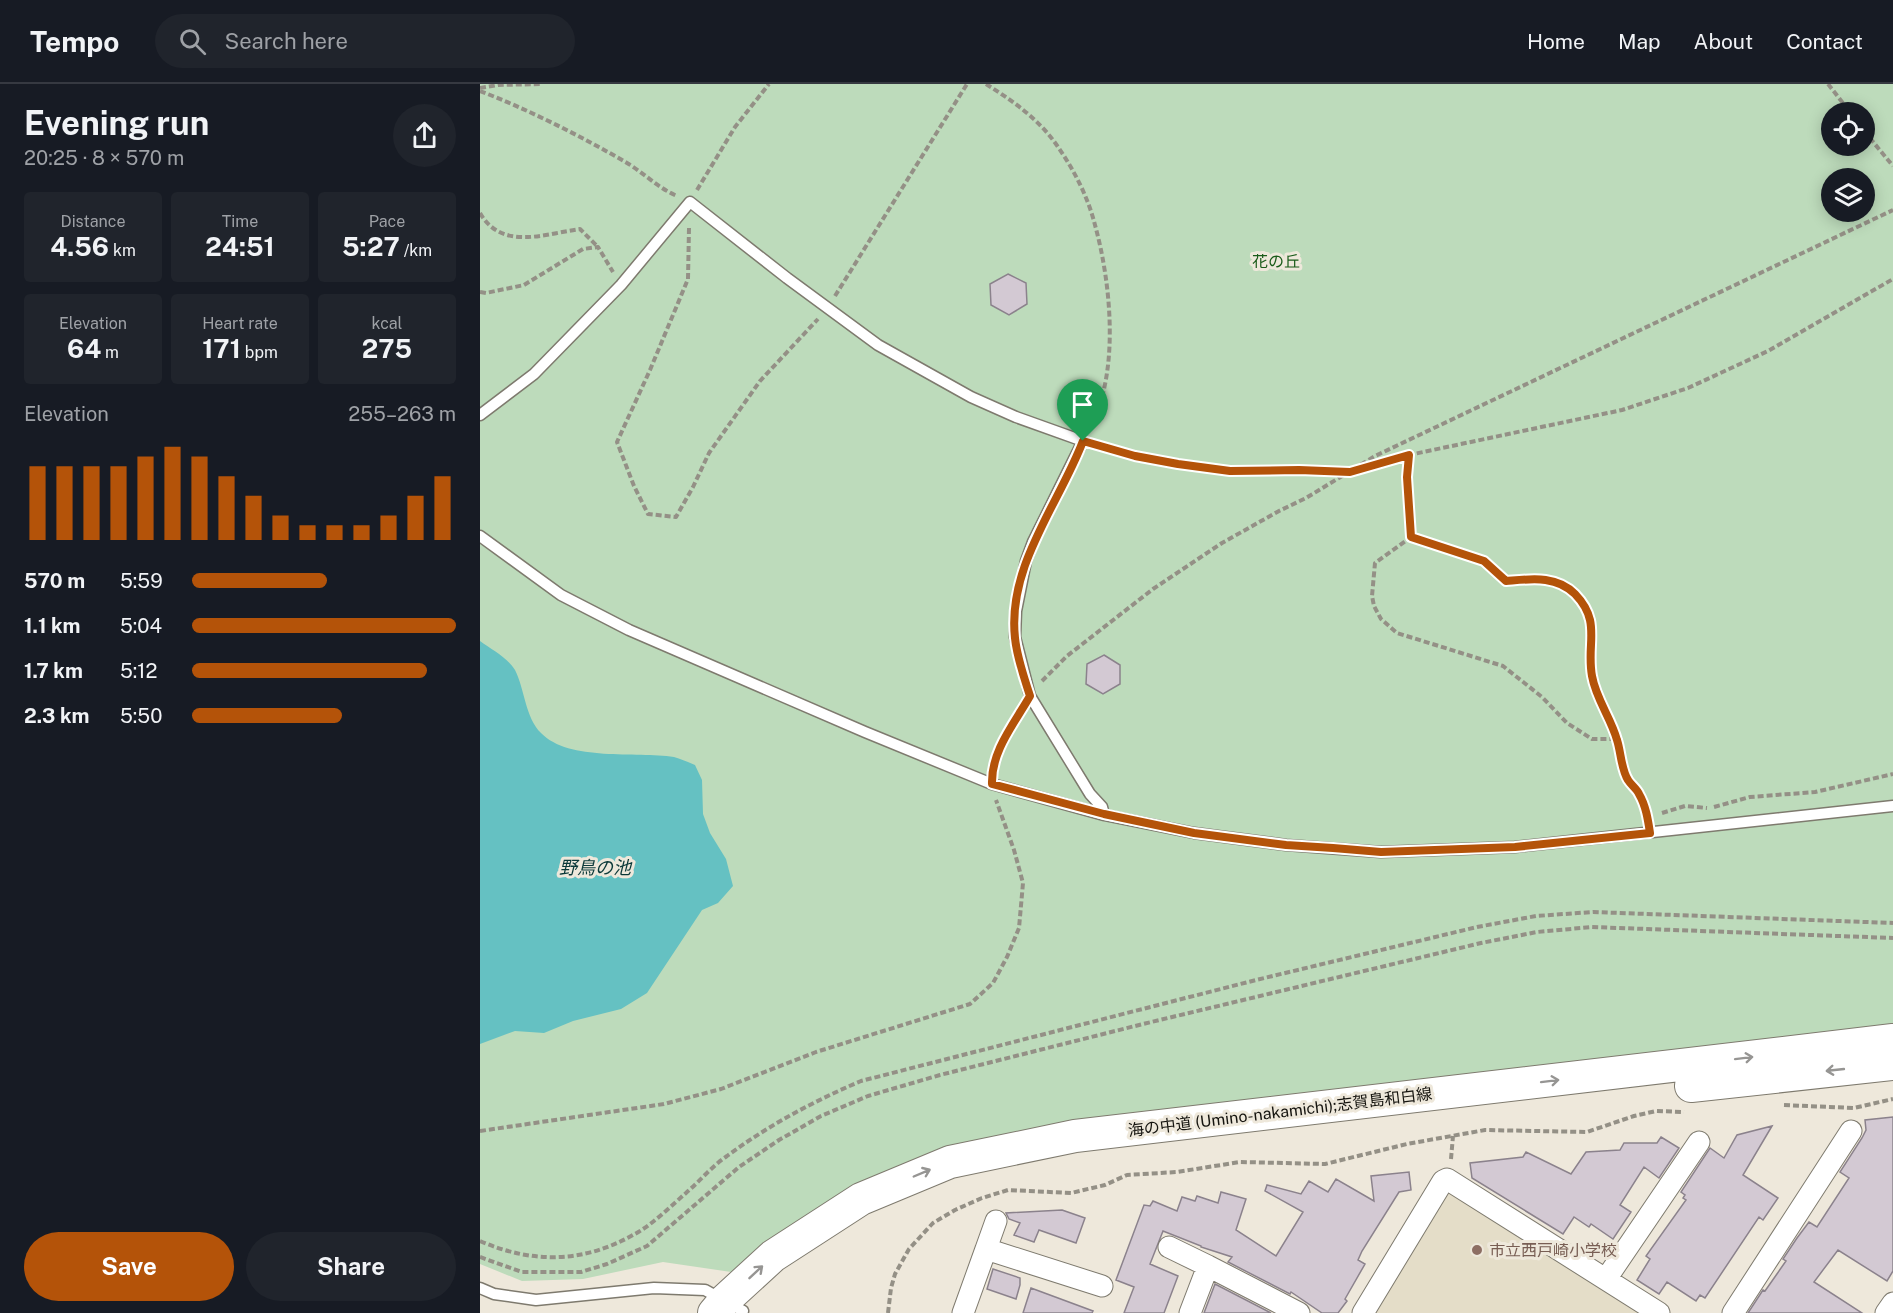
<!DOCTYPE html>
<html lang="en">
<head>
<meta charset="utf-8">
<style>
	body { margin:0; font-family:"Public Sans","Noto Sans JP",sans-serif; background:#20242c; color:#f1f3f6; height:100vh; display:flex; flex-direction:column; font-size:22px; white-space:nowrap }
	* { box-sizing:border-box; margin:0 }
	p { font-size:20px; color:#9ea1a6 }
	.icon { flex:none; width:33px; height:33px; fill:none; stroke:currentColor; stroke-width:2; stroke-linecap:round; stroke-linejoin:round }
	.map { position:relative; flex:1; overflow:hidden }
	.panel { display:flex; flex-direction:column; background:#171b24; width:480px }
	.panel>* { flex:none }
	.buttons { position:absolute; left:1341px; top:18px; display:grid; gap:12px }
	.buttons a { display:grid; place-items:center; width:54px; height:54px; border-radius:50%; background:#171b24; box-shadow:0 3px 15px #0003; font-size:30px }
	.pin { position:absolute; display:grid; place-items:center; width:51px; height:51px; color:#fff; margin:-62px -26px; border-radius:50% 50% 50% 0; rotate:-45deg; box-shadow:0 0 6px #0007 }
	.pin .icon { rotate:45deg }
	.round { display:grid; place-items:center; flex:none; width:63px; height:63px; border-radius:32px; background:#20242c }
	.headline { display:flex; align-items:center; justify-content:space-between; height:102px; padding:0 24px }
	h1 { font-size:33px; font-weight:700; line-height:45px }
	.stats { display:grid; grid-template-columns:repeat(3,1fr); gap:9px; height:102px; padding:6px 24px }
	.stats div { display:grid; align-content:center; border-radius:6px; background:#20242c; text-align:center }
	.stats b { font-size:26px; font-weight:700 }
	.stats small { font-size:16px; font-weight:400 }
	.stats p { font-size:16px }
	.chart { height:168px; padding:12px 24px }
	.chart p { display:flex; justify-content:space-between }
	.chart svg { width:100%; height:108px; margin-top:6px; stroke:#b45309; stroke-width:6 }
	.action { display:flex; gap:12px; margin-top:auto; padding:12px 24px }
	.action a { flex:1; height:69px; border-radius:36px; background:#b45309; color:#fff; font-size:24px; font-weight:700; line-height:69px; text-align:center }
	.action a+a { background:#20242c; color:#f1f3f6 }
	ul { padding:0 24px; list-style:none; font-size:20px }
	li { display:grid; grid-template-columns:96px 72px 1fr; align-items:center; height:45px }
	li i { height:15px; border-radius:8px; background:#b45309 }
	header { display:flex; align-items:center; gap:36px; box-sizing:border-box; height:84px; padding:0 30px; background:#171b24; border-bottom:2px solid #363941 }
	header strong { font-size:28px }
	nav { display:flex; gap:33px; margin-inline-start:auto; font-size:21px }
	.search { width:420px; height:54px; background:#20242c; display:flex; align-items:center; gap:15px; box-sizing:border-box; padding:0 21px; border-radius:33px; color:#9ea1a6; font-size:22px }
	main { display:flex; flex:1; min-height:0 }
	.map>svg:first-child { display:block }
	.built { fill:#e4ddc8 }
	.green { fill:#bddbbb; fill-rule:evenodd }
	.water { fill:#65c1c2 }
	.building { fill:#d3c9d3; stroke:#8b828c; stroke-width:1.5 }
	.lines { fill:none; stroke-linecap:round; stroke-linejoin:round }
	.lane-casing { stroke:#7e7a6e; stroke-width:13 }
	.street-casing { stroke:#7e7a6e; stroke-width:23 }
	.primary-casing { stroke:#7e7a6e; stroke-width:34 }
	.path { stroke:#949086; stroke-width:4; stroke-dasharray:6 3; stroke-linecap:butt }
	.lane { stroke:#fff; stroke-width:10 }
	.street { stroke:#fff; stroke-width:21 }
	.primary { stroke:#fff; stroke-width:32 }
	.oneway { stroke:#969593 }
	.route-casing { stroke:#fff; stroke-width:12 }
	.route { stroke:#b45309; stroke-width:8 }
	.education-dot { fill:#8d6e63; stroke:#eee8db; stroke-width:2 }
	.labels { text-anchor:middle; dominant-baseline:central; stroke-width:6; stroke-linejoin:round; paint-order:stroke }
	.park-label { font-size:16px; fill:#195b19; stroke:#eee8db }
	.street-label { font-size:16px; fill:#15140f; stroke:#eee8db }
	.education-label { font-size:16px; fill:#785e54; stroke:#eee8db; text-anchor:start }
	.water-label { font-size:18px; font-style:italic; fill:#0a3838; stroke:#eee8db }
</style>
</head>
<body>
<header>
<strong>Tempo</strong>
<div class="search"><svg class="icon" aria-label="search" viewBox="0 0 24 24"><circle cx="10" cy="10" r="6"/><path d="M15 15l6 6"/></svg>Search here</div>
<nav><a>Home</a><a>Map</a><a>About</a><a>Contact</a></nav>
</header>
<main>
<section class="panel">
<div class="headline"><div><h1>Evening run</h1><p>20:25 · 8 × 570 m</p></div><a class="round"><svg class="icon" aria-label="share" viewBox="0 0 24 24"><path d="M12 15V3M7 8l5-5 5 5M5 13v7h14v-7"/></svg></a></div>
<div class="stats">
<div><p>Distance</p><b>4.56<small> km</small></b></div>
<div><p>Time</p><b>24:51</b></div>
<div><p>Pace</p><b>5:27<small> /km</small></b></div>
</div>
<div class="stats">
<div><p>Elevation</p><b>64<small> m</small></b></div>
<div><p>Heart rate</p><b>171<small> bpm</small></b></div>
<div><p>kcal</p><b>275</b></div>
</div>
<div class="chart"><p><span>Elevation</span>255–263 m</p>
<svg viewBox="0 0 160 44" preserveAspectRatio="none"><path d="M5 44V14M15 44V14M25 44V14M35 44V14M45 44V10M55 44V6M65 44V10M75 44V18M85 44V26M95 44V34M105 44V38M115 44V38M125 44V38M135 44V34M145 44V26M155 44V18"/></svg>
</div>
<ul>
<li><b>570 m</b>5:59<i style="width:51%"></i></li>
<li><b>1.1 km</b>5:04<i style="width:100%"></i></li>
<li><b>1.7 km</b>5:12<i style="width:89%"></i></li>
<li><b>2.3 km</b>5:50<i style="width:57%"></i></li>
</ul>
<div class="action"><a>Save</a><a>Share</a></div>
</section>
<div class="map">
<svg width="1413" height="1229" viewBox="0 0 1413 1229">
	<rect width="100%" height="100%" fill="#eee8db"/>
	<!-- built -->
	<path class="built" d="M 966,1103 L 1165,1229 L 890,1229 Z"/>
	<!-- green -->
	<path class="green" d="M 0,0 L 1413,0 L 1413,948 L 464,1067 L 258,1189 L 183,1178 L 103,1195 L 42,1197 L 0,1180 ZM 1352,28 L 1384,28 L 1384,62 L 1352,62 ZM 1352,94 L 1384,94 L 1384,128 L 1352,128 Z"/>
	<!-- water -->
	<path class="water" d="M 0,557 C 12,566 27,573 35,586 C 45,606 45,633 61,649 C 89,678 156,667 194,673 C 201,675 208,678 215,681 L 222,696 L 223,730 L 230,749 L 246,775 L 253,802 L 238,819 L 222,826 L 167,909 L 141,925 L 93,937 L 64,949 L 35,947 L 0,960 Z"/>
	<!-- building -->
	<path class="building" d="M 528,190 L 546,199 L 547,220 L 529,231 L 511,221 L 510,200 Z
		M 624,571 L 640,581 L 640,600 L 623,610 L 606,600 L 607,580 Z
		M 1413,1033 L 1413,1187 L 1407,1197 L 1358,1166 L 1334,1198 L 1382,1229 L 1268,1229 L 1283,1206 L 1285,1207 L 1306,1177 L 1303,1175 L 1317,1154 L 1329,1138 L 1337,1143 L 1369,1094 L 1360,1088 L 1382,1054 L 1386,1046 L 1385,1036 Z
		M 1292,1042 L 1263,1091 L 1298,1114 L 1283,1136 L 1279,1133 L 1225,1214 L 1220,1211 L 1216,1217 L 1187,1198 L 1179,1210 L 1157,1196 L 1170,1175 L 1166,1172 L 1206,1116 L 1203,1114 L 1205,1111 L 1201,1108 L 1230,1064 L 1244,1074 L 1257,1051 Z
		M 1181,1053 L 1199,1064 L 1179,1094 L 1164,1083 L 1140,1121 L 1151,1128 L 1133,1155 L 1111,1140 L 1109,1143 L 1094,1133 L 1083,1150 L 992,1094 L 990,1079 L 1043,1073 L 1046,1068 L 1091,1090 L 1106,1068 L 1140,1066 L 1144,1059 L 1177,1059 Z
		M 929,1088 L 931,1106 L 919,1108 L 882,1167 L 878,1176 L 885,1180 L 865,1215 L 867,1217 L 858,1229 L 842,1229 L 811,1208 L 810,1210 L 748,1178 L 752,1173 L 721,1163 L 721,1162 L 683,1147 L 670,1180 L 698,1192 L 684,1229 L 644,1229 L 654,1203 L 636,1196 L 664,1121 L 670,1122 L 673,1117 L 697,1127 L 702,1113 L 715,1117 L 717,1112 L 738,1119 L 741,1108 L 766,1115 L 756,1146 L 796,1172 L 823,1128 L 785,1107 L 787,1101 L 821,1110 L 829,1097 L 848,1108 L 856,1095 L 894,1117 L 891,1092 Z
		M 582,1126 L 605,1134 L 596,1159 L 559,1146 L 554,1158 L 534,1151 L 540,1139 L 529,1135 L 526,1129 Z
		M 513,1185 L 540,1194 L 540,1201 L 536,1215 L 507,1205 Z
		M 735,1200 L 791,1229 L 724,1229 Z
		M 551,1204 L 613,1227 L 612,1229 L 543,1229 Z"/>
	<g class="lines">
		<defs>
			<path id="lane" d="M 0,331 L 54,290 L 141,201 L 210,118 L 307,194 L 398,261 L 491,313 L 536,333 L 603,357 L 553,458 L 546,477 L 536,527 L 535,553 L 550,612 L 610,710 L 622,723 L 624,731
				M 0,452 L 81,511 L 149,546 L 385,648 L 512,700 L 624,731 L 714,749 L 806,761 L 901,768 L 1035,763 L 1413,722
				M 0,1204 L 14,1210 L 56,1216 L 174,1204 L 225,1206 L 263,1227"/>
			<path id="street" d="M 689,1163 L 728,1182
				M 506,1165 L 516,1137
				M 1126,1195 L 1219,1058
				M 483,1229 L 506,1165 L 622,1202
				M 710,1229 L 728,1182 L 819,1229
				M 883,1229 L 963,1097 L 967,1095 L 1179,1229
				M 1253,1229 L 1371,1047
				M 1406,1229 L 1413,1219"/>
			<path id="primary" d="M 1211,1002 L 1413,980
				M 234,1229 L 245,1216 L 293,1172 L 381,1115 L 470,1078 L 595,1052 L 1413,956"/>
		</defs>
		<!-- lane casing -->
		<use href="#lane" class="lane-casing"/>
		<!-- street casing -->
		<use href="#street" class="street-casing"/>
		<!-- primary casing -->
		<use href="#primary" class="primary-casing"/>
		<!-- path -->
		<path class="path" d="M 506,0 C 533,17 560,36 578,63 C 594,86 608,113 615,141 C 631,199 640,289 610,343
			M 1348,0 L 1370,28
			M 0,4 L 18,1 L 61,0
			M 0,7 C 47,25 103,53 147,79 C 164,89 178,104 197,112
			M 1384,47 L 1413,82
			M 217,106 L 255,43 L 289,0
			M 0,129 C 22,167 64,150 100,145 L 118,163
			M 209,144 L 208,195 L 170,286 L 137,358 L 154,402 L 168,430 L 196,433 L 213,403 L 229,369 L 280,297 L 338,235
			M 0,208 L 6,209 L 44,201 L 103,165 L 118,163 L 133,188
			M 355,212 L 487,0
			M 618,361 L 655,372 L 698,380 L 750,387 L 819,386 L 868,388
			M 929,371 L 927,393 L 931,453 L 895,479 L 892,512 L 894,522 L 901,535 L 917,549 L 1023,582 L 1062,613 L 1087,639 L 1112,655 L 1137,655 L 1147,694 L 1159,710 L 1169,734
			M 876,386 L 929,371 L 1142,326 L 1208,304 L 1288,267 L 1413,195
			M 931,453 L 1004,477 L 1026,497 L 1055,495 L 1074,496 L 1084,501 L 1104,521 L 1109,530 L 1113,546 L 1110,566 L 1112,593 L 1137,655
			M 562,597 L 587,572 L 673,505 L 742,459 L 799,427 L 826,414 L 895,372 L 1413,126
			M 513,685 L 517,668 L 541,628
			M 1234,723 L 1270,713 L 1335,708 L 1413,690
			M 1182,729 L 1205,722 L 1227,724
			M 1304,1021 L 1374,1024 L 1413,1015
			M 0,1047 L 184,1020 L 241,1005 L 336,968 L 490,920 L 513,899 L 527,873 L 539,844 L 543,799 L 534,766 L 516,716
			M 971,1075 L 973,1052
			M 0,1157 C 53,1180 103,1179 153,1151 C 171,1142 191,1122 206,1109 C 220,1097 232,1082 247,1072 C 289,1041 334,1017 381,997 L 776,896 L 997,843 L 1056,832 L 1113,828 L 1413,839
			M 0,1173 L 42,1188 L 101,1188 L 127,1180 L 167,1162 L 259,1083 L 299,1056 L 341,1032 L 388,1012 L 460,991 L 663,940 L 1001,859 L 1057,848 L 1112,843 L 1413,854
			M 408,1229 L 411,1204 L 415,1190 L 429,1165 L 453,1139 L 475,1126 L 502,1114 L 528,1106 L 591,1109 L 625,1101 L 647,1091 L 697,1088 L 760,1078 L 845,1080 L 927,1060 L 1005,1046 L 1107,1048 L 1154,1032 L 1176,1027 L 1204,1028"/>
		<!-- lane -->
		<use href="#lane" class="lane"/>
		<!-- street -->
		<use href="#street" class="street"/>
		<!-- primary -->
		<use href="#primary" class="primary"/>
	</g>
	<!-- one-way arrows -->
	<defs><path id="oneway-shaft" d="M-6 0H5M1.5-3L5.5 0L1.5 3" fill="none" stroke-width="1.6" stroke-linecap="round" stroke-linejoin="round" transform="scale(1.5)"/></defs>
	<g class="oneway">
		<use href="#oneway-shaft" transform="translate(1264 974) rotate(-7)"/>
		<use href="#oneway-shaft" transform="translate(1355 986) rotate(174)"/>
		<use href="#oneway-shaft" transform="translate(1070 997) rotate(-7)"/>
		<use href="#oneway-shaft" transform="translate(442 1089) rotate(-23)"/>
		<use href="#oneway-shaft" transform="translate(276 1188) rotate(-43)"/>
	</g>
	<g class="lines">
		<defs>
			<path id="route" d="M 603,357 L 655,372 L 698,380 L 750,387 L 819,386 L 870,388 L 929,371 L 927,393 L 931,453 L 1004,477 L 1026,497 C 1051,495 1076,491 1095,510 C 1122,538 1106,559 1112,592 C 1116,615 1131,634 1137,656 C 1141,668 1141,685 1148,696 C 1151,701 1157,705 1159,710 C 1166,722 1168,736 1170,749 L 1035,763 L 901,768 L 853,764 L 806,761 L 714,749 L 624,730 L 512,700 C 511,667 534,640 550,612 C 544,593 537,574 535,554 C 527,482 579,420 603,357 Z"/>
		</defs>
		<!-- route casing -->
		<use href="#route" class="route-casing"/>
		<!-- route -->
		<use href="#route" class="route"/>
	</g>
	<!-- markers -->
	<circle class="education-dot" cx="997" cy="1166" r="6"/>
	<g class="labels">
		<!-- park labels -->
		<g class="park-label">
			<text x="796" y="177">花の丘</text>
		</g>
		<!-- street labels -->
		<g class="street-label">
			<text transform="translate(800 1028) rotate(-7)">海の中道 (Umino-nakamichi);志賀島和白線</text>
		</g>
		<!-- education labels -->
		<g class="education-label">
			<text x="1009" y="1166">市立西戸崎小学校</text>
		</g>
		<!-- water labels -->
		<g class="water-label">
			<text x="115" y="783">野鳥の池</text>
		</g>
	</g>
</svg>
<div class="buttons">
<a><svg class="icon" aria-label="locate" viewBox="0 0 24 24"><circle cx="12" cy="12" r="6"/><path d="M12 2v4M12 18v4M2 12h4M18 12h4"/></svg></a>
<a><svg class="icon" aria-label="layers" viewBox="0 0 24 24"><path d="M12 4l9 5-9 5-9-5zM3 14l9 5 9-5"/></svg></a>
</div>
<div class="pin" style="left:603px;top:357px;background:#1e9e55"><svg class="icon" aria-label="arrive" viewBox="0 0 24 24"><path d="M6 21V4h12l-3 4 3 4H6"/></svg></div>
</div>
</main>
</body>
</html>
